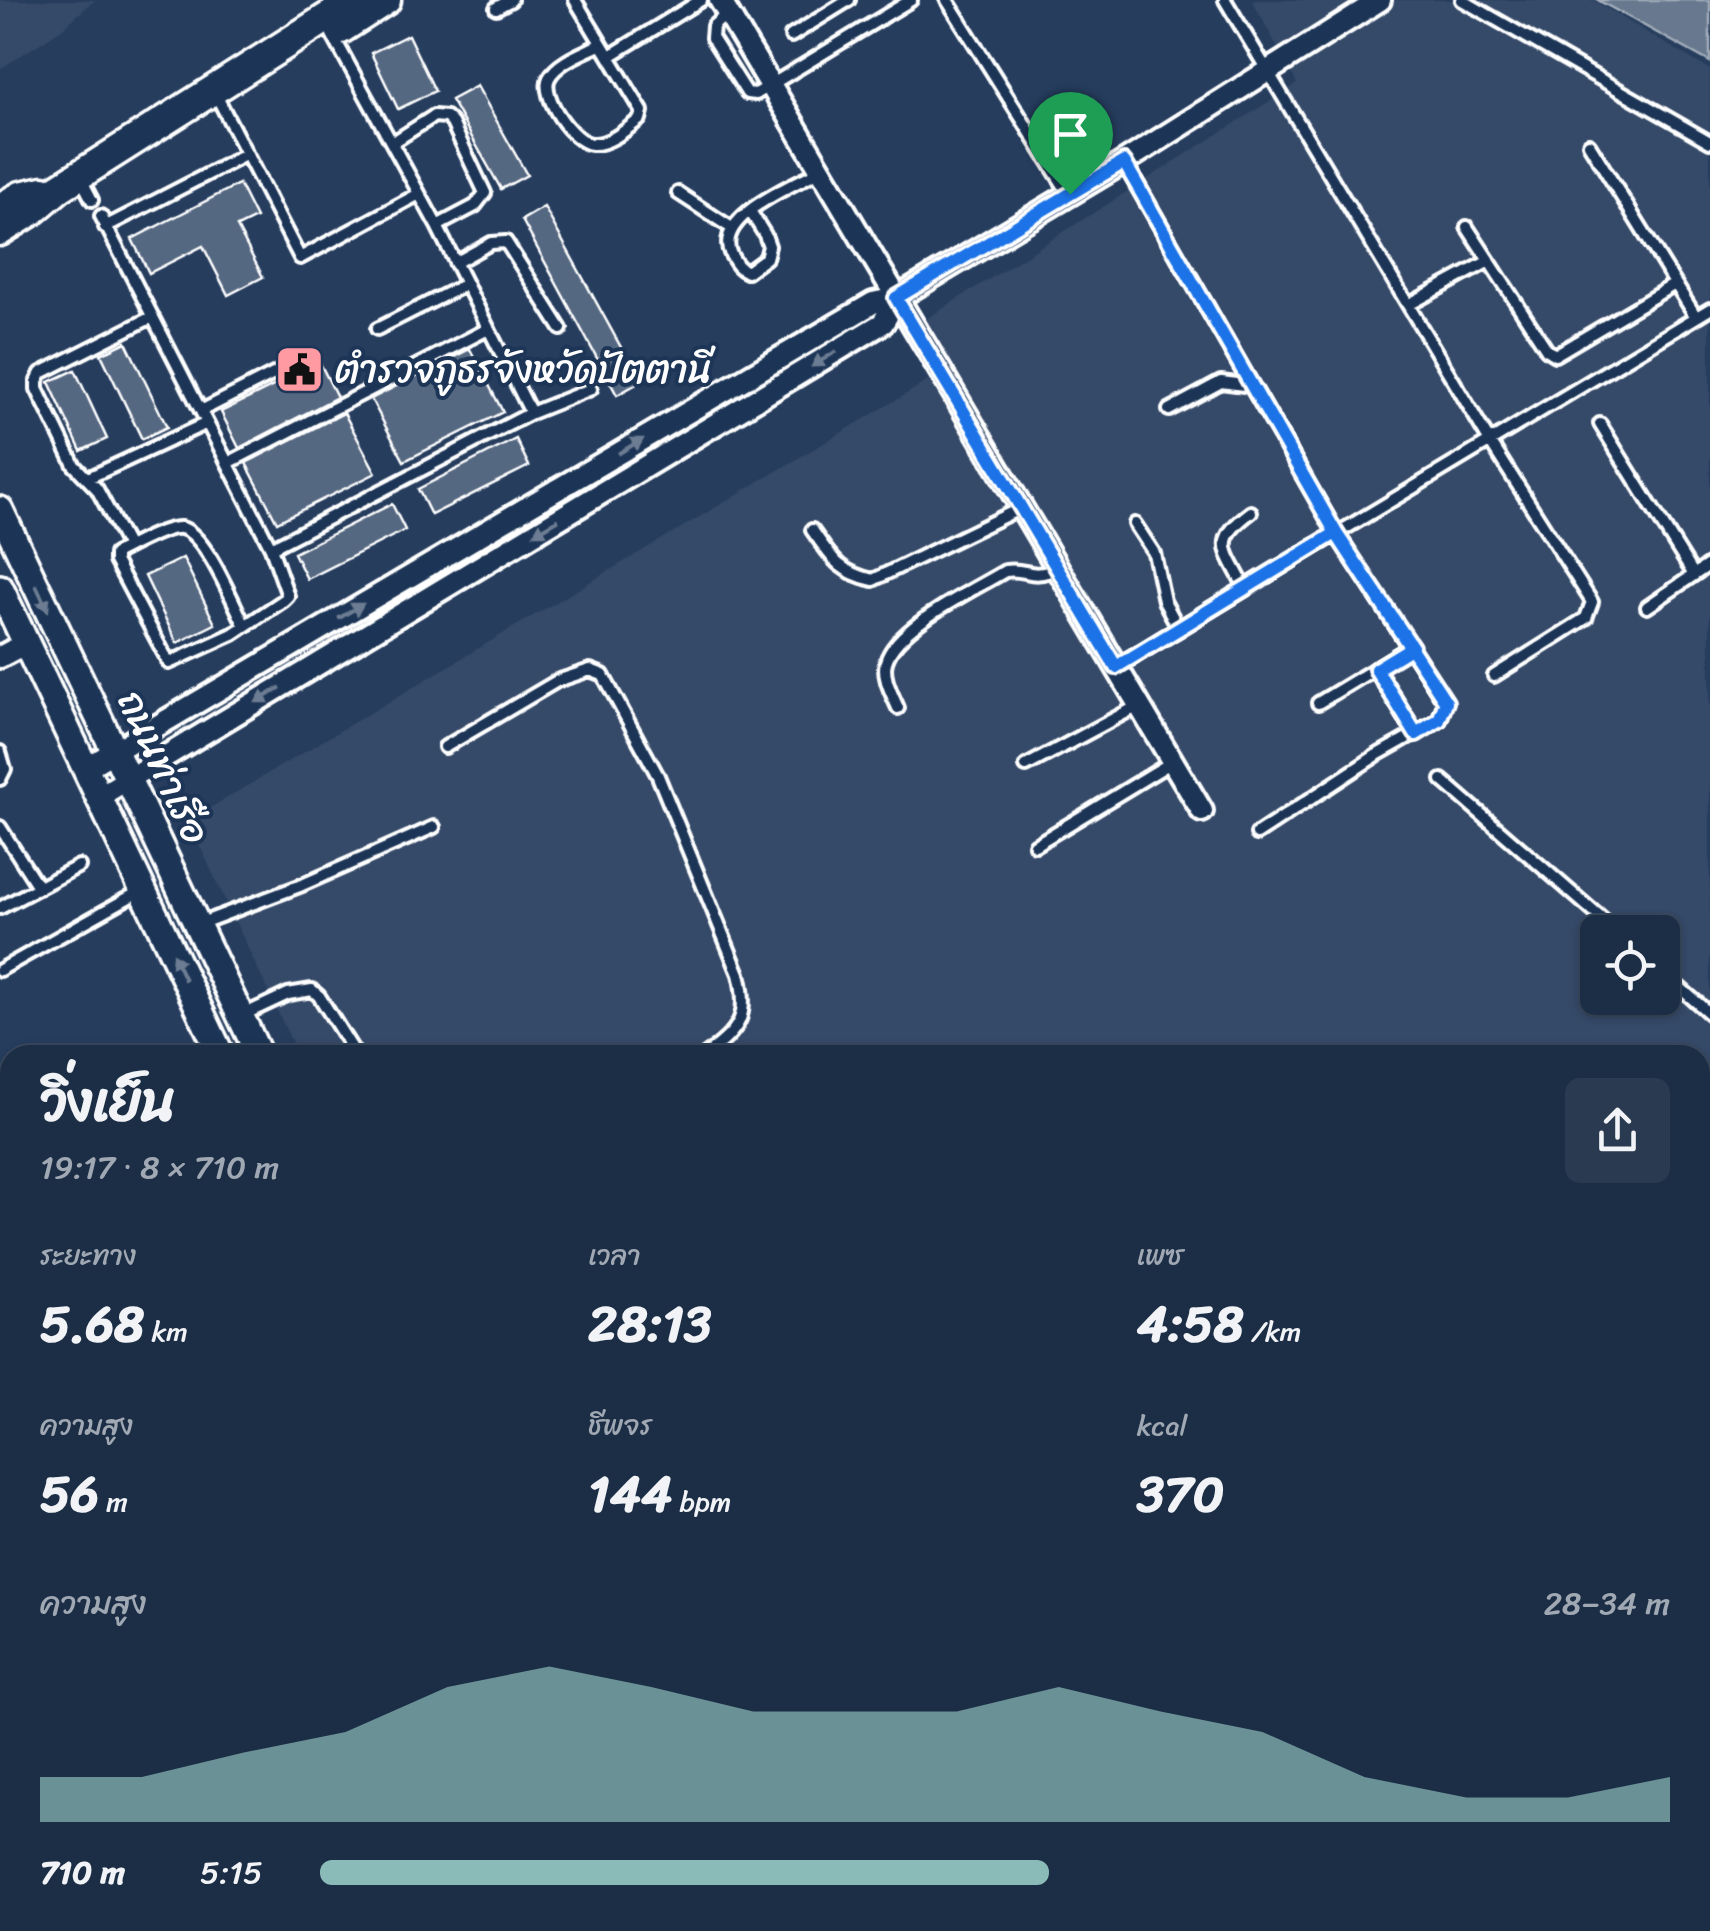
<!DOCTYPE html>
<html lang="th">
<head>
<meta charset="utf-8">
<style>
	body { margin:0; font-family:Sriracha,"Playpen Sans Thai",sans-serif; background:#293a51; color:#f1f3f6; height:100vh; display:flex; flex-direction:column; font-size:38px; white-space:nowrap }
	* { box-sizing:border-box; margin:0 }
	p { font-size:32px; color:#a0a8b3 }
	.icon { flex:none; width:55px; height:55px; fill:none; stroke:currentColor; stroke-width:2; stroke-linecap:round; stroke-linejoin:round }
	.map { position:relative; flex:1; overflow:hidden }
	.panel { position:absolute; left:0px; top:1045px; width:1710px; height:888px; display:flex; flex-direction:column; background:#1c2e46; border-radius:30px 30px 0 0; box-shadow:0 2px 8px #0004,0 0 0 2px #3a4a5f }
	.panel>* { flex:none }
	.fabs { position:absolute; left:1580px; top:915px; display:grid; gap:20px }
	.fabs a { display:grid; place-items:center; width:100px; height:100px; border-radius:15px; background:#1c2e46; box-shadow:0 2px 8px #0004,0 0 0 2px #3a4a5f; font-size:50px }
	.pin { position:absolute; display:grid; place-items:center; width:85px; height:85px; color:#fff; margin:-102px -42px; border-radius:50% 50% 50% 0; rotate:-45deg; box-shadow:0 0 10px #0007 }
	.pin .icon { rotate:45deg }
	.round { display:grid; place-items:center; flex:none; width:105px; height:105px; border-radius:15px; background:#293a51 }
	.headline { display:flex; align-items:center; justify-content:space-between; height:170px; padding:0 40px }
	h1 { font-size:55px; font-weight:700; line-height:75px }
	.stats { display:grid; grid-template-columns:repeat(3,1fr); gap:15px; height:170px; padding:10px 40px }
	.stats div { display:grid; align-content:center }
	.stats b { font-size:50px; font-weight:700 }
	.stats small { font-size:28px; font-weight:400 }
	.stats p { font-size:28px }
	.chart { height:280px; padding:20px 40px }
	.chart p { display:flex; justify-content:space-between }
	.chart svg { width:100%; height:180px; margin-top:10px; fill:#8bbbb9; opacity:.7 }
	ul { padding:0 40px; list-style:none; font-size:32px }
	li { display:grid; grid-template-columns:160px 120px 1fr; align-items:center; height:75px }
	li i { height:25px; border-radius:12px; background:#8bbbb9 }
	.map>svg:first-child { display:block }
	.built { fill:#344a68; fill-rule:evenodd }
	.water { fill:#67788e; stroke:#a4aebb; stroke-width:2.5 }
	.building { fill:#556781; stroke:#fff; stroke-width:2.5 }
	.lines { fill:none; stroke-linecap:round; stroke-linejoin:round }
	.service-casing { stroke:#fff; stroke-width:18 }
	.minor-casing { stroke:#fff; stroke-width:28 }
	.tertiary-casing { stroke:#fff; stroke-width:32 }
	.secondary-casing { stroke:#fff; stroke-width:35 }
	.service { stroke:#1d3557; stroke-width:10 }
	.minor { stroke:#1d3557; stroke-width:20 }
	.tertiary { stroke:#1d3557; stroke-width:25 }
	.secondary { stroke:#1d3557; stroke-width:28 }
	.oneway { fill:#6c7c92 }
	.route-casing { stroke:#fff; stroke-width:20 }
	.route { stroke:#1a73e8; stroke-width:12 }
	.labels { text-anchor:middle; dominant-baseline:central; stroke-width:8; stroke-linejoin:round; paint-order:stroke }
	.poi-label { font-size:38px; fill:#fff; stroke:#1d3557; text-anchor:start }
	.street-label { font-size:38px; fill:#fff; stroke:#1d3557 }
</style>
</head>
<body>
<div class="map">
<svg width="1710" height="1931" viewBox="0 0 1710 1931">
	<rect width="100%" height="100%" fill="#263d5e"/>
	<filter id="ink" filterUnits="userSpaceOnUse"><feTurbulence type="fractalNoise" baseFrequency=".01" numOctaves="2"/><feDisplacementMap in="SourceGraphic" scale="20" xChannelSelector="R" yChannelSelector="G"/><feConvolveMatrix kernelMatrix="1 2 1 2 8 2 1 2 1" color-interpolation-filters="sRGB"/></filter>
	<g filter="url(#ink)">
		<!-- built -->
		<path class="built" d="M 0,0 L 95,0 L 62,29 L 0,69 Z
			M 1252,0 L 1593,0 L 1710,70 L 1710,1931 L 709,1931 L 705,1923 L 1700,1922 L 1700,1055 L 298,1055 L 188,821 L 953,366 L 926,319 L 1297,84 ZM 1598,932 L 1662,932 L 1662,998 L 1598,998 Z"/>
		<!-- water -->
		<path class="water" d="M 1598,0 L 1710,0 L 1710,62 L 1601,2 Z"/>
		<!-- building -->
		<path class="building" d="M 408,35 L 435,91 L 398,109 L 371,53 Z
			M 477,86 L 527,175 L 501,189 L 451,100 Z
			M 239,184 L 256,218 L 237,227 L 263,277 L 228,295 L 203,246 L 149,273 L 132,239 Z
			M 544,207 L 640,382 L 617,395 L 522,220 Z
			M 126,342 L 167,427 L 142,439 L 101,354 Z
			M 470,349 L 503,412 L 404,461 L 371,399 Z
			M 320,363 L 337,397 L 239,448 L 221,412 Z
			M 75,370 L 107,439 L 81,451 L 49,382 Z
			M 344,413 L 376,473 L 277,522 L 246,463 Z
			M 516,439 L 529,466 L 431,515 L 418,489 Z
			M 392,504 L 405,530 L 307,579 L 294,553 Z
			M 183,558 L 215,624 L 177,643 L 145,576 Z"/>
		<g class="lines">
			<defs>
				<path id="service" d="M 575,0 L 642,111 L 640,119 C 627,129 609,145 592,144 C 573,143 540,96 549,78 C 558,61 586,52 601,44
					M 947,0 L 1069,194
					M 1225,0 L 1489,440 L 1592,602 L 1586,618 L 1494,676
					M 1462,0 L 1710,142
					M 496,8 L 511,0
					M 727,14 L 713,26 L 712,38 L 747,93 L 756,94 L 911,0
					M 332,34 L 437,226 L 531,413
					M 791,36 L 849,0
					M 610,56 L 701,0
					M 214,91 L 300,258 L 419,194
					M 392,143 L 434,116 L 446,117 L 452,123 L 485,193 L 475,206 L 437,226
					M 1589,144 L 1696,317
					M 1124,162 L 1336,533 L 1445,702 L 1439,720 L 1377,755 L 1257,834
					M 80,177 L 92,200
					M 678,193 L 730,227
					M 750,211 L 765,235 L 769,246 L 766,258 L 747,272 C 738,268 736,263 731,255 C 712,217 794,185 821,170
					M 101,216 L 271,548 L 288,596 L 284,600 L 233,634 L 169,663 L 115,561 L 115,554 C 129,547 166,526 181,528 C 205,532 234,605 245,626
					M 105,227 L 245,155
					M 1467,227 L 1547,350 L 1555,355 L 1675,284
					M 455,263 L 491,243 L 506,242 L 561,329
					M 1410,304 L 1489,261
					M 377,329 L 466,284
					M 1169,410 L 1221,382 L 1252,386
					M 201,411 L 307,357
					M 1600,424 L 1694,575
					M 228,463 L 488,329
					M 88,478 L 207,423
					M 1135,524 L 1154,553 L 1164,601 L 1179,629
					M 812,530 C 832,558 838,572 873,580 L 1021,508
					M 128,547 L 97,489 L 74,465 L 37,389 L 37,381 L 41,373 L 152,317
					M 271,548 L 531,413 L 591,389
					M 1245,588 C 1226,549 1211,542 1251,512
					M 1647,607 L 1710,564
					M 1117,666 L 1710,309
					M 1376,669 L 1416,734
					M 1318,703 L 1411,647
					M 898,708 C 892,694 882,677 886,662 C 896,626 974,590 1005,571 C 1028,567 1029,581 1058,568
					M 445,747 L 557,681 L 590,670 L 603,675 L 658,776 L 739,974 C 750,1017 739,1030 706,1055
					M 0,752 L 5,769 L 0,779
					M 1026,766 L 1138,706
					M 1442,780 L 1617,932
					M 0,827 L 39,888
					M 1035,845 L 1172,762
					M 0,908 L 79,866
					M 199,924 L 302,885 L 434,827
					M 0,970 L 142,890
					M 1662,972 L 1710,1014
					M 241,1016 L 288,994 L 312,990 L 319,996 L 356,1055
					M 1700,1195 L 1710,1189
					M 0,1228 L 10,1222
					M 1700,1492 L 1710,1500
					M 0,1571 L 10,1571
					M 1460,1922 L 1463,1931
					M 1700,1922 L 1707,1931"/>
				<path id="minor" d="M 720,0 L 1202,811
					M 0,657 L 26,643
					M 86,768 L 873,303 L 897,298 L 1124,162 L 1380,0
					M 100,796 L 883,323 L 897,298"/>
				<path id="tertiary" d="M 0,510 L 259,1055
					M 0,588 L 221,1055
					M 1700,1822 L 1710,1815
					M 1700,1888 L 1710,1881
					M 639,1922 L 643,1931
					M 686,1922 L 692,1931
					M 1520,1931 L 1540,1922
					M 1625,1931 L 1642,1922"/>
				<path id="secondary" d="M 341,29 L 386,0
					M 0,208 L 21,196 L 43,191
					M 0,231 L 32,211 L 59,188 L 355,0"/>
			</defs>
			<!-- service casing -->
			<use href="#service" class="service-casing"/>
			<!-- minor casing -->
			<use href="#minor" class="minor-casing"/>
			<!-- tertiary casing -->
			<use href="#tertiary" class="tertiary-casing"/>
			<!-- secondary casing -->
			<use href="#secondary" class="secondary-casing"/>
			<!-- service -->
			<use href="#service" class="service"/>
			<!-- minor -->
			<use href="#minor" class="minor"/>
			<!-- tertiary -->
			<use href="#tertiary" class="tertiary"/>
			<!-- secondary -->
			<use href="#secondary" class="secondary"/>
		</g>
		<!-- one-way arrows -->
		<defs><path id="oneway-solid" d="M-6-.8H1V-3.2L6.5 0L1 3.2V.8H-6Z" transform="scale(2.5)"/></defs>
		<g class="oneway">
			<use href="#oneway-solid" transform="translate(824 359) rotate(148)"/>
			<use href="#oneway-solid" transform="translate(631 446) rotate(-31)"/>
			<use href="#oneway-solid" transform="translate(546 527) rotate(149)"/>
			<use href="#oneway-solid" transform="translate(42 598) rotate(65)"/>
			<use href="#oneway-solid" transform="translate(351 611) rotate(-31)"/>
			<use href="#oneway-solid" transform="translate(268 695) rotate(149)"/>
			<use href="#oneway-solid" transform="translate(179 967) rotate(-115)"/>
		</g>
	</g>
	<g class="lines" filter="url(#ink)">
		<defs>
			<path id="route" d="M 1070,194 L 896,298 L 1116,667 L 1336,533 L 1446,702 L 1439,720 L 1416,734 L 1376,669 L 1412,647 L 1336,533 L 1124,162 L 1070,194"/>
		</defs>
		<!-- route casing -->
		<use href="#route" class="route-casing"/>
		<!-- route -->
		<use href="#route" class="route"/>
	</g>
	<!-- icons -->
	<defs>
		<symbol id="civic-square" viewBox="-11 -11 22 22"><rect x="-9" y="-9" width="18" height="18" rx="4" fill="#ff9aa2" stroke="#1d3557"/><path d="M-.6-6.5H3V-4.5H.6V-3L4-1V1h2V6H-6V1h2V-1L-.6-3ZM-1.2 2.5V6h2.4V2.5Z" fill="#111"/></symbol>
	</defs>
	<g fill-rule="evenodd">
		<use href="#civic-square" x="272" y="342" width="55" height="55"/>
	</g>
	<g class="labels">
		<!-- poi labels -->
		<g class="poi-label">
			<text x="335" y="369">ตำรวจภูธรจังหวัดปัตตานี</text>
		</g>
		<!-- street labels -->
		<g class="street-label">
			<text transform="translate(163 767) rotate(65)">ถนนท่าเรือ</text>
		</g>
	</g>
</svg>
<div class="fabs">
<a><svg class="icon" aria-label="locate" viewBox="0 0 24 24"><circle cx="12" cy="12" r="6"/><path d="M12 2v4M12 18v4M2 12h4M18 12h4"/></svg></a>
</div>
<div class="pin" style="left:1070px;top:194px;background:#1e9e55"><svg class="icon" aria-label="arrive" viewBox="0 0 24 24"><path d="M6 21V4h12l-3 4 3 4H6"/></svg></div>
<section class="panel">
<div class="headline"><div><h1>วิ่งเย็น</h1><p>19:17 · 8 × 710 m</p></div><a class="round"><svg class="icon" aria-label="share" viewBox="0 0 24 24"><path d="M12 15V3M7 8l5-5 5 5M5 13v7h14v-7"/></svg></a></div>
<div class="stats">
<div><p>ระยะทาง</p><b>5.68<small> km</small></b></div>
<div><p>เวลา</p><b>28:13</b></div>
<div><p>เพซ</p><b>4:58<small> /km</small></b></div>
</div>
<div class="stats">
<div><p>ความสูง</p><b>56<small> m</small></b></div>
<div><p>ชีพจร</p><b>144<small> bpm</small></b></div>
<div><p>kcal</p><b>370</b></div>
</div>
<div class="chart"><p><span>ความสูง</span>28–34 m</p>
<svg viewBox="0 0 160 44" preserveAspectRatio="none"><path d="M0 44V33L10 33L20 27L30 22L40 11L50 6L60 11L70 17L80 17L90 17L100 11L110 17L120 22L130 33L140 38L150 38L160 33V44z"/></svg>
</div>
<ul>
<li><b>710 m</b>5:15<i style="width:54%"></i></li>
</ul>
</section>
</div>
</body>
</html>
